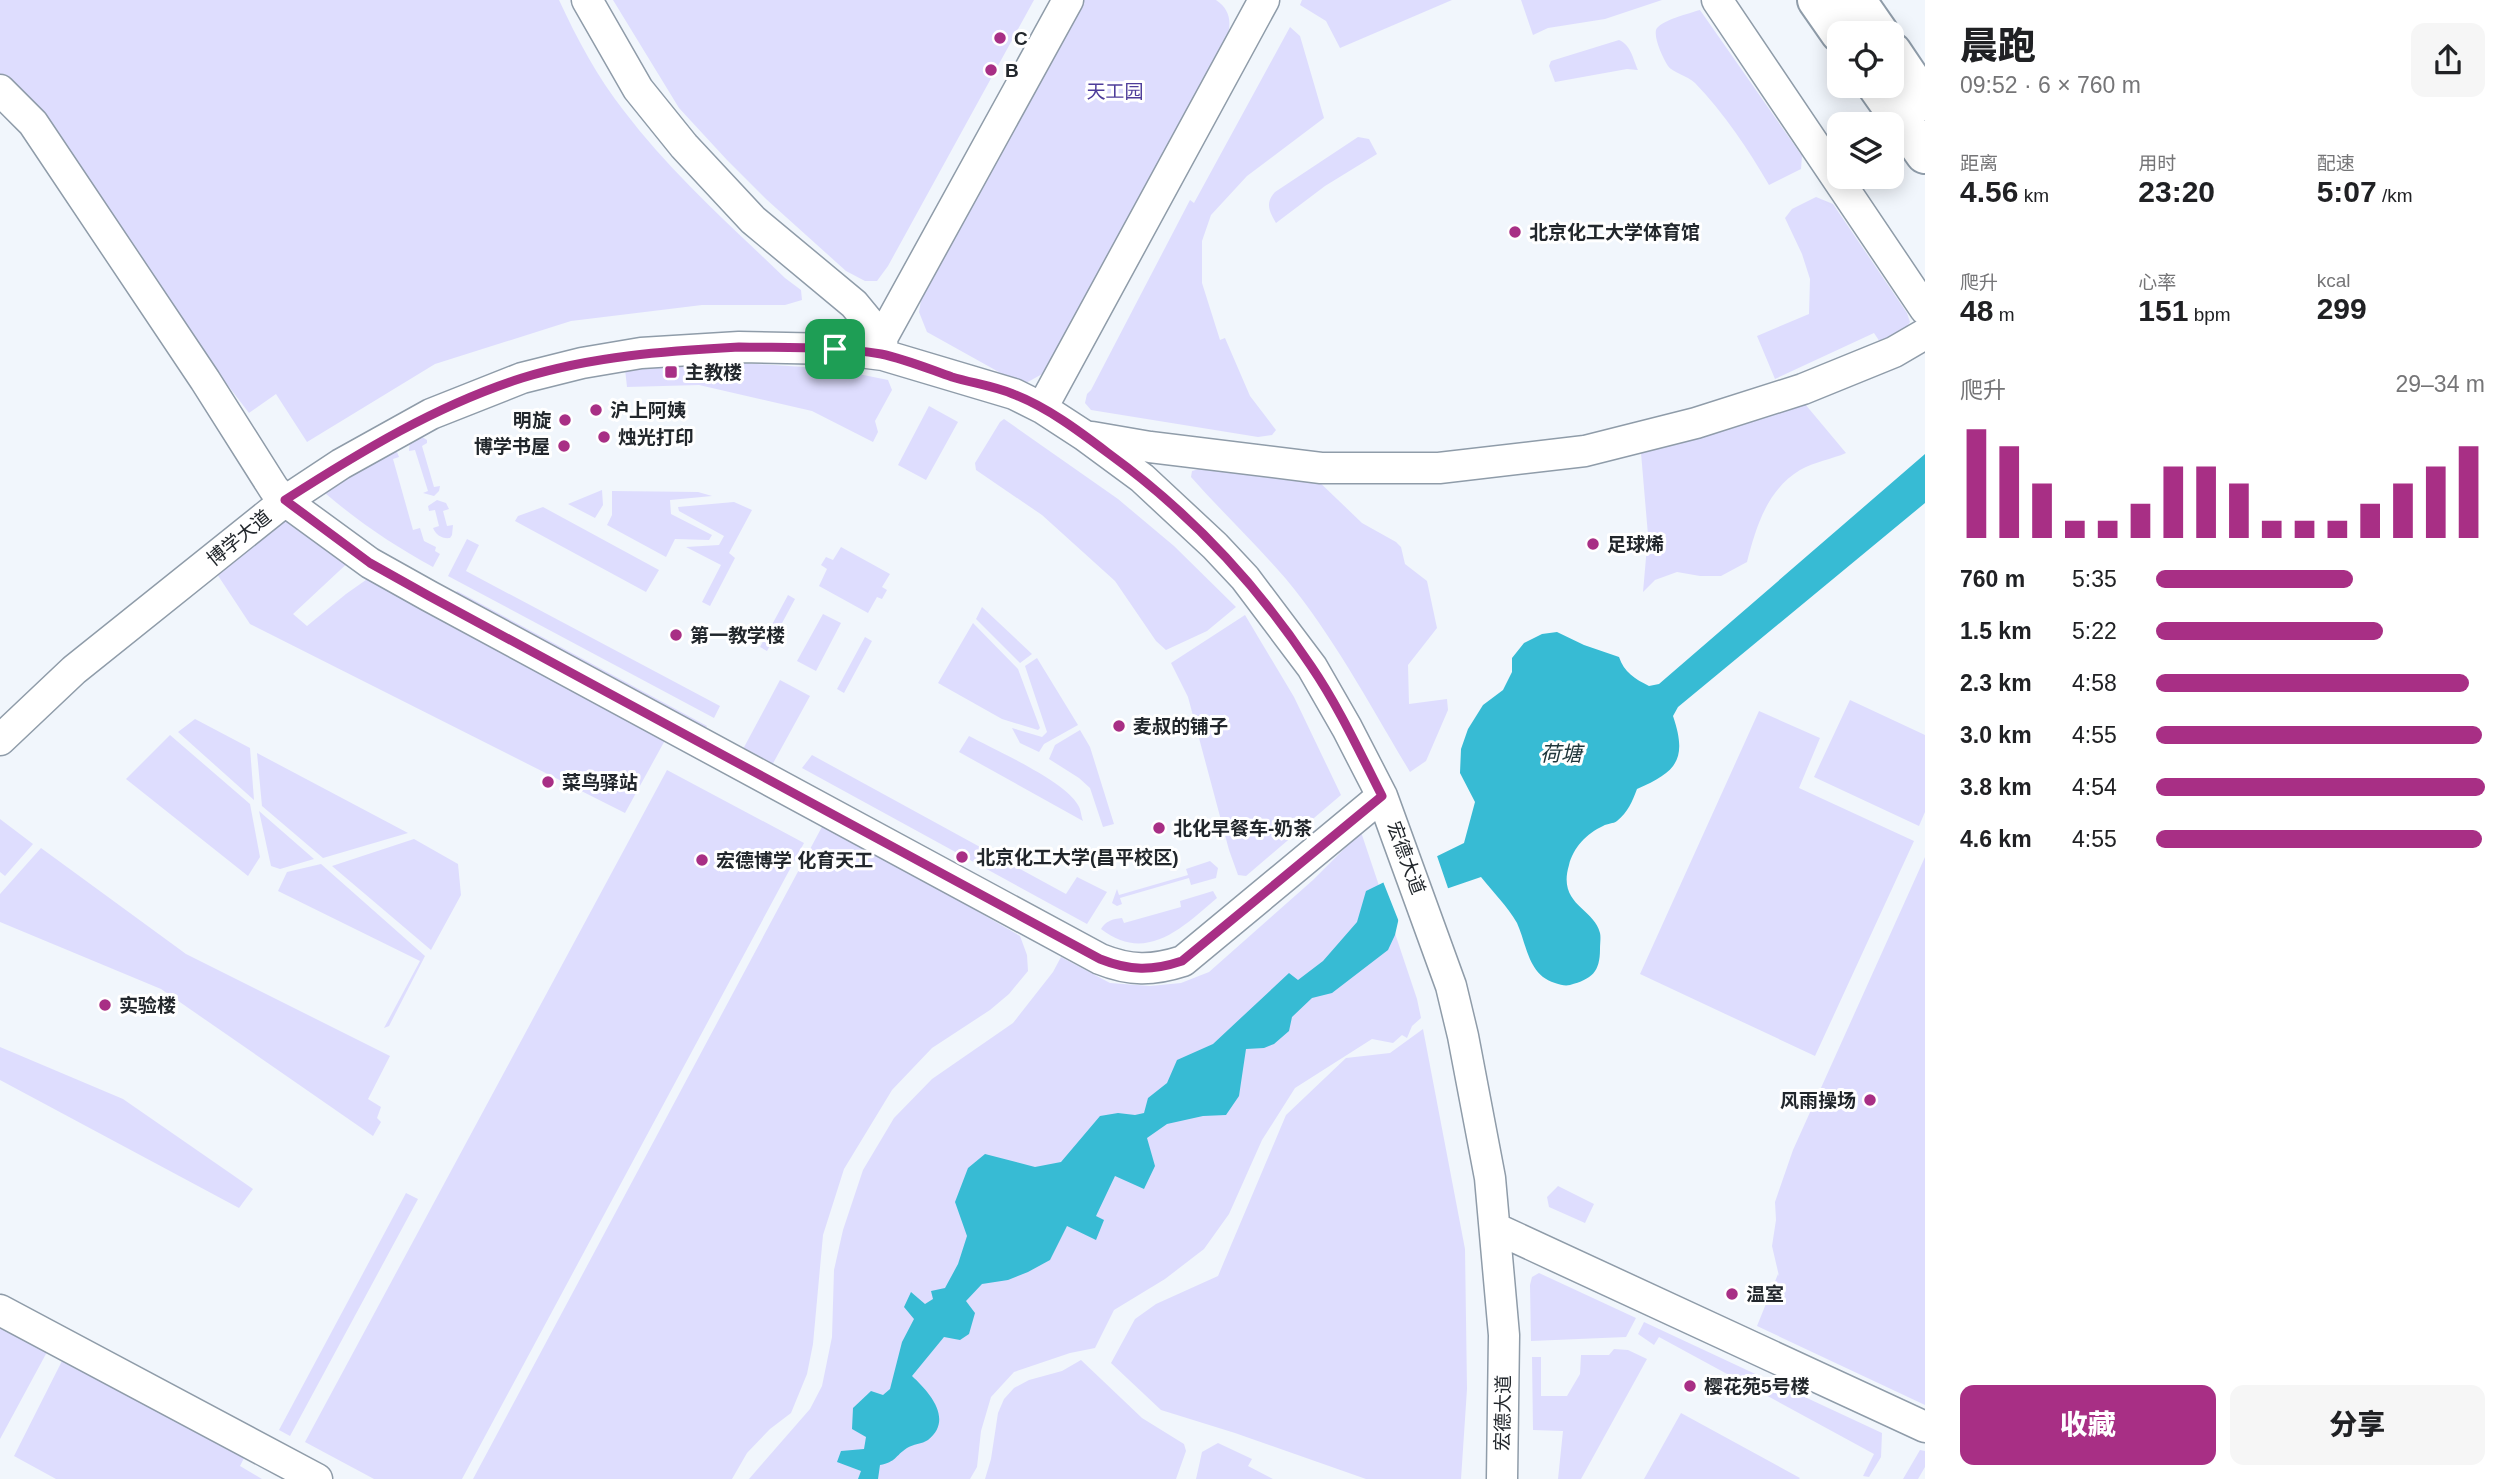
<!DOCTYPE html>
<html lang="zh">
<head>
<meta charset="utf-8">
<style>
	body { margin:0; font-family:Helvetica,"Noto Sans SC",sans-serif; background:#f6f6f6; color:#202124; height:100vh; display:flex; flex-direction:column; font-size:26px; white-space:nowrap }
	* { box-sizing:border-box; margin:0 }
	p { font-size:23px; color:#757577 }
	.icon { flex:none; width:38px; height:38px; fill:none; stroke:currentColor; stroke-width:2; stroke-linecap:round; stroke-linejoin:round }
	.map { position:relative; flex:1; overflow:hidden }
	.side { display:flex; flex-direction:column; background:#fff; width:595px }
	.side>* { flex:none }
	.fabs { position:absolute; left:1827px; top:21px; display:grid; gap:14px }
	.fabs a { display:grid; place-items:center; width:77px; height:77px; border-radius:14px; background:#fff; box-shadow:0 4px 18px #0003; font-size:35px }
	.pin { position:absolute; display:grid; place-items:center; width:60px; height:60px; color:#fff; margin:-30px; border-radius:14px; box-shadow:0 4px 10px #0006 }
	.round { display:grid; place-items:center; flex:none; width:74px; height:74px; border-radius:14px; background:#f6f6f6 }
	.overview { display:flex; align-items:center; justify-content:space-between; height:119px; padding:0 35px }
	h1 { font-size:38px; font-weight:800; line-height:52px }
	.figures { display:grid; grid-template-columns:repeat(3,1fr); gap:10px; height:119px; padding:7px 35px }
	.figures div { display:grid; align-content:center }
	.figures b { font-size:30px; font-weight:800 }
	.figures small { font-size:19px; font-weight:400 }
	.figures p { font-size:19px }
	.chart { height:196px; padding:14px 35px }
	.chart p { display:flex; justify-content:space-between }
	.chart svg { width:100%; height:126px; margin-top:7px; stroke:#a82f85; stroke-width:6 }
	.cta { display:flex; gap:14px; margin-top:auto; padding:14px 35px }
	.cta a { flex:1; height:80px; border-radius:14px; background:#a82f85; color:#fff; font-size:28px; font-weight:800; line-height:80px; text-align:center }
	.cta a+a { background:#f6f6f6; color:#202124 }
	ul { padding:0 35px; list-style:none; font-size:23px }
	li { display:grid; grid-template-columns:112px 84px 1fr; align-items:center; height:52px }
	li i { height:18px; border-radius:9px; background:#a82f85 }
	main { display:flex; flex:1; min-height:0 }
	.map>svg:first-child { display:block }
	.green { fill:#deddfe }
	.water { fill:#37bbd4 }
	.pier { fill:#f1f6fc }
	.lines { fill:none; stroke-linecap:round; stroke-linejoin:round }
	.minor-casing { stroke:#8f9ca9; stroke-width:33 }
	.major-casing { stroke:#8f9ca9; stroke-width:42 }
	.minor { stroke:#fff; stroke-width:30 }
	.major { stroke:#fff; stroke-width:38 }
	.route-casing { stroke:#fff; stroke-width:14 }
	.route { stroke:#a82f85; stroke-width:9 }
	.poi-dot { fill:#a82f85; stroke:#fff; stroke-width:2.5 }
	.labels { text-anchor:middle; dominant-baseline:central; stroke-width:6; stroke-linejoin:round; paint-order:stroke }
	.poi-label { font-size:19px; font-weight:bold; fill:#22272c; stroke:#fff; text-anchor:start }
	.park-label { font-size:19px; fill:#4e3d9a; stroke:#fff }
	.street-label { font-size:19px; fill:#22272c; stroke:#fff }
	.water-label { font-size:21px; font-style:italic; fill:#20363b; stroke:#fff }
</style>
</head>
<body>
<main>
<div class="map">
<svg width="1925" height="1479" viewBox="0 0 1925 1479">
	<rect width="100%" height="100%" fill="#f1f6fc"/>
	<!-- green -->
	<path class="green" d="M 0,0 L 559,0 C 577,39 598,78 624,111 C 671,173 729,224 785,278 L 801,290 L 802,300 L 785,305 L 702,305 L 571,321 L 435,364 L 307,442 L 276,394 L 249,413 L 173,314 L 33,108 L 0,75 Z
		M 613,0 L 1034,0 L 888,266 L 877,281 L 865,281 L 846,271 L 766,199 L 727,160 L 679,108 Z
		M 1081,0 L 1216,0 C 1231,10 1232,24 1226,40 L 1044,373 L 1026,383 L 1015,381 L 927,332 L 919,312 L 921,300 Z
		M 1302,0 L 1452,0 L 1340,48 L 1326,21 L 1300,5 Z
		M 1521,0 L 1662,0 L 1605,19 L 1548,28 L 1533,35 Z
		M 1700,10 L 1802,156 L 1801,169 L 1769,185 C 1748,149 1724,113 1695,83 C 1688,76 1672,72 1668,66 C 1663,58 1654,39 1656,30 C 1659,21 1690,13 1700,10 Z
		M 1290,27 L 1300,36 L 1324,118 L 1247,176 L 1211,215 L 1202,241 L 1202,283 L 1220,340 L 1225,338 L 1250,396 L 1276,430 L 1272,435 L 1258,437 L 1091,410 L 1085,403 L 1087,394 L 1091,390 L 1190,200 L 1194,203 Z
		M 1619,40 C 1631,45 1633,59 1638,70 L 1627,69 L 1555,82 L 1549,66 L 1551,61 Z
		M 1358,137 L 1369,139 L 1377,154 L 1325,186 L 1276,223 C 1269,211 1265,203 1275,192 Z
		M 1816,197 L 1833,204 L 1907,313 L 1910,322 L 1905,329 L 1880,342 L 1874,333 L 1775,379 L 1757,336 L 1809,314 L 1810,279 L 1802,254 L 1785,218 L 1792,209 Z
		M 742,363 L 834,369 L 888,380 L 892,390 L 875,421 L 878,432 L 873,442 L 812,411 L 699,385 L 627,387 L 625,369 L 646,366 Z
		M 1805,404 L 1846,453 C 1832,459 1814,462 1800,470 C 1767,490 1756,527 1747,562 L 1721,576 L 1700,576 L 1677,572 L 1655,580 L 1643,592 L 1648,535 L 1641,453 Z
		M 929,406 L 958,422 L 926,480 L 898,465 Z
		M 1004,419 L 1118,499 L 1174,546 L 1236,607 L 1207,631 L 1166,650 L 1156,641 L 1115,581 L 1042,515 L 976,470 L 975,463 L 1000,422 Z
		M 419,435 L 427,440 L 427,443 L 422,446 L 434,487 L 440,486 L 439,491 L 434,496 L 423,493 L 428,491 L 415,450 L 409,451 L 410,439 Z
		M 395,447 L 399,457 L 393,459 L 413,530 L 420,528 L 424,541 L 436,547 L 435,551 L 440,554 L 433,567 C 393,545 360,523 325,493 Z
		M 1199,469 L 1312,475 L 1362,523 L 1396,542 L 1401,547 L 1405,564 L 1427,581 L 1437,628 L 1408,665 L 1409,704 L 1447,699 L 1448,710 L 1426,761 L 1410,772 C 1371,707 1334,637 1286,579 C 1256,544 1222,512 1191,477 L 1192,471 Z
		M 602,490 L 603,505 L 595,518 L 568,504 Z
		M 612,491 L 698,492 L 712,496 L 670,500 L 671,514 L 712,535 L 709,540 L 675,539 L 666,557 L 607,525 L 612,515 Z
		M 437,500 L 446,503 L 449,509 L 443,511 L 447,526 L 453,525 L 452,535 L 450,538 C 442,539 436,535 433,528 L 439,526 L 435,510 L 429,511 L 428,506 Z
		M 734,502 L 752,510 L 729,553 L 735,558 L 710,606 L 702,602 L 721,565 L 686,547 L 719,545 L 724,536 L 679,511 L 678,507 Z
		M 543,507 L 659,570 L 646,592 L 515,521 L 518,516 Z
		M 292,519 L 353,558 L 293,614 L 307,626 L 346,594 L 373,575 L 669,733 L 625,813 L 250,624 L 215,571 L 280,523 Z
		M 467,539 L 479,545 L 466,571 L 720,706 L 714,718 L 448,576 Z
		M 841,547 L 890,574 L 882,587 L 887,590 L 882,599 L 877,597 L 868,613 L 819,586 L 827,569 L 821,565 L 826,557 L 833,560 Z
		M 457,591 L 707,726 L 703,732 L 454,596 Z
		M 788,595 L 795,599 L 767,651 L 760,647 Z
		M 982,607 L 1032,654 L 1020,663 L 976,619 Z
		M 823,614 L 841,623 L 816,671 L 797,661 Z
		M 1245,615 L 1294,697 L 1341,795 L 1246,876 L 1238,875 L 1229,850 L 1188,697 L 1171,663 Z
		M 973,623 L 1018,669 L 1040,728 L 1038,730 L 1002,719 L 938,683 Z
		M 865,637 L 872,641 L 844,693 L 837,689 Z
		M 1037,658 L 1078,725 L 1044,744 L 1039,752 L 1020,743 L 1012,728 L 1042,737 L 1047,732 L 1025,666 Z
		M 780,680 L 810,696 L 771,767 L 742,751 Z
		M 1850,700 L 1925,735 L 1925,812 L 1919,826 L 1814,777 Z
		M 1759,711 L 1820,738 L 1799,788 L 1914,841 L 1815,1056 L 1640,974 Z
		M 195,719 L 250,748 L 254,800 L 178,732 Z
		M 1080,730 L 1090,747 L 1114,824 L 1103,827 L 1090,788 L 1079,778 L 1049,759 L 1055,745 Z
		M 170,735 L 250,804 L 260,857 L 248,876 L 126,779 Z
		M 969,736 C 995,750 1065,781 1078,805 C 1081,809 1081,816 1083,821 L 959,752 Z
		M 257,753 L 408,833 L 323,858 L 262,806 Z
		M 812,755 L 1066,894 L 1077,877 L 1107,892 L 1087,924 L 802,768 Z
		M 667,770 L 804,843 L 462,1479 L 374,1479 L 305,1442 Z
		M 259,811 L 314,859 L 280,869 L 271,866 Z
		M 0,819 L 33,844 L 5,876 L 0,872 Z
		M 824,823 L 1020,936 L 1027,955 L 1028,971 L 1009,994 L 990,1010 L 932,1048 L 892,1090 L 844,1169 L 823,1235 L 813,1344 L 807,1374 L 791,1413 L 770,1429 L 747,1453 L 732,1479 L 473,1479 Z
		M 1361,832 L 1417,999 L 1421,1018 L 1412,1026 L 1407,1038 L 1402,1035 L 1393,1043 L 1372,1039 L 1295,1088 L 1262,1140 L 1229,1214 L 1204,1249 L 1165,1279 L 1114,1310 L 1095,1348 L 1070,1353 L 1014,1372 L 991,1397 L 981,1431 L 977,1467 L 970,1479 L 749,1479 L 810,1409 L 822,1386 L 832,1337 L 834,1270 L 843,1230 L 863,1170 L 894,1118 L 932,1079 L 1013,1023 L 1053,972 L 1061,957 L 1110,983 L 1150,986 L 1181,983 L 1209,972 L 1313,880 Z
		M 414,839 L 458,864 L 461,895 L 431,950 L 332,866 Z
		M 41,848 L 186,954 L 390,1056 L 368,1099 L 381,1107 L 377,1118 L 381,1122 L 373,1136 L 161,989 L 0,922 L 0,894 Z
		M 1925,857 L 1925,1405 L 1757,1326 L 1778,1274 L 1779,1276 L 1772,1246 L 1776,1220 L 1775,1202 L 1793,1150 Z
		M 1210,861 L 1218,868 L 1216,878 L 1191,885 L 1189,878 L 1120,898 L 1122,904 L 1117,906 L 1112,903 L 1117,889 L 1119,895 L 1188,875 L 1186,869 Z
		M 321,864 L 425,956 L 389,1026 L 384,1028 L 420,961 L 278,891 L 287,872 Z
		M 1213,891 L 1217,898 C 1182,928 1146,964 1101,929 C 1106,921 1112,919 1122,918 L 1124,923 L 1181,907 L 1180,901 Z
		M 1423,1029 L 1465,1249 L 1467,1389 L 1461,1479 L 1366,1479 L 1235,1433 L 1161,1410 L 1111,1363 L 1135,1319 L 1156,1304 L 1218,1276 L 1286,1115 L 1346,1058 L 1390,1053 Z
		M 0,1047 L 123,1099 L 253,1189 L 239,1208 L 0,1080 Z
		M 1558,1186 L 1594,1204 L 1585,1223 L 1549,1207 L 1547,1197 Z
		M 406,1193 L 418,1199 L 290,1436 L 279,1430 Z
		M 1539,1273 L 1636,1318 L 1626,1337 L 1531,1341 L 1530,1285 L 1532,1277 Z
		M 1644,1322 L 1882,1433 L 1881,1457 L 1869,1477 L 1863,1476 L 1874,1454 L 1659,1337 L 1654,1345 L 1638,1334 Z
		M 0,1328 L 47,1352 L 0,1439 Z
		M 1614,1349 L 1628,1350 L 1647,1359 L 1581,1479 L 1558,1479 L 1563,1431 L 1533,1430 L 1532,1357 L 1541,1357 L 1541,1396 L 1567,1396 L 1580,1374 L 1581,1355 L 1609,1355 Z
		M 63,1359 L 246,1454 L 240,1466 L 262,1479 L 56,1479 L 14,1456 Z
		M 1081,1360 L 1142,1418 L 1184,1444 L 1186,1451 L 1176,1479 L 985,1479 L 991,1459 L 998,1413 L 1004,1399 L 1014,1388 L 1029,1380 L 1062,1371 Z
		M 1681,1413 L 1800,1478 L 1799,1479 L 1644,1479 Z
		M 1218,1443 L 1252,1459 L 1248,1466 L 1273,1479 L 1196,1479 L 1202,1452 Z
		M 1920,1450 L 1925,1451 L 1925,1467 L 1918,1479 L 1903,1479 Z"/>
	<!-- water -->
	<path class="water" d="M 1925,454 L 1925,503 L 1678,707 L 1673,716 C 1688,760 1676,772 1637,789 C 1632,802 1628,812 1617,821 C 1613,824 1608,823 1603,826 C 1587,833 1573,848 1569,865 C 1557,905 1594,908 1600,933 C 1601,937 1600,944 1600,949 C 1600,972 1592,979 1570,985 C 1565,986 1561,985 1555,983 C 1528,975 1527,945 1517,923 C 1508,907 1492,891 1481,877 L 1443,890 L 1400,913 L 1395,935 L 1388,950 L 1332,993 L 1312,998 L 1292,1017 L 1289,1031 L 1274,1044 L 1264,1048 L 1246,1049 L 1239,1096 L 1226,1115 L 1203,1116 L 1167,1124 L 1147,1138 L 1155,1166 L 1144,1189 L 1115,1176 L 1096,1216 L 1104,1220 L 1096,1240 L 1067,1226 L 1050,1260 L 1028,1272 L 1008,1280 L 982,1284 L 966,1301 L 975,1313 L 969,1334 L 960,1340 L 944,1337 L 912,1376 C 929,1392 954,1419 928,1440 C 922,1444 913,1444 907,1448 C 895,1456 896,1462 880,1465 L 878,1479 L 858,1479 L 861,1471 L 837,1462 L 841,1451 L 864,1449 L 866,1437 L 852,1429 L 853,1408 L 871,1391 L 883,1395 L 890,1389 L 902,1342 L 914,1319 L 904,1307 L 911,1292 L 925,1304 L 933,1299 L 931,1291 L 945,1288 L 958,1264 L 967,1236 L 955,1202 L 968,1168 L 985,1154 L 1035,1167 L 1061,1162 L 1100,1116 L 1118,1113 L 1135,1115 L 1144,1113 L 1148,1098 L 1167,1083 L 1177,1060 L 1213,1044 L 1289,973 L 1298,980 L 1323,961 L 1357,922 L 1366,891 L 1464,843 L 1475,802 L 1460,773 L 1461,749 L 1468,729 L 1483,705 L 1503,690 L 1512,672 L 1512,658 L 1524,643 L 1542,634 L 1557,632 L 1584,645 L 1619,657 C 1624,672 1635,679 1649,686 L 1659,684 Z"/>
	<!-- pier -->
	<path class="pier" d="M 1436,853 L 1449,891 L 1403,916 L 1401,927 L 1382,879 Z"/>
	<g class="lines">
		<defs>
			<path id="minor" d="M 587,0 L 638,89 L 684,146 L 753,220 L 854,304 L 882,338
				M 1717,0 L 1925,309
				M 0,90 L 33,123 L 205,380 L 274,489 L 285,501 L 370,563 L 429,596 L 1100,959 C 1130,971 1152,971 1183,961 L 1382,796
				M 883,354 L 882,338 L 1068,0
				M 1042,408 L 1264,0
				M 1092,437 L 1150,447 L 1321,468 L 1439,468 L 1585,451 L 1696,423 L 1803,389 L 1894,352 L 1925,334
				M 0,740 L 74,670 L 285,501 L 341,464 L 431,414 L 522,378 L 582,363 L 641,353 L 739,347 L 835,349 L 883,355 L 1014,394 L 1042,408 L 1085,436 L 1142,478 L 1215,546 L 1245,578 L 1312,667 L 1347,728 L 1382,796 L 1451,986 L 1463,1036 L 1490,1178 L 1504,1335 L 1502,1479
				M 1495,1228 L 1925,1427
				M 0,1310 L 317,1479"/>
			<path id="major" d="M 1817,0 L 1840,33
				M 1856,0 L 1879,33
				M 1892,52 L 1925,101
				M 1877,86 L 1925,154"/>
		</defs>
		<!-- minor casing -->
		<use href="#minor" class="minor-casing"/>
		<!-- major casing -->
		<use href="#major" class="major-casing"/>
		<!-- minor -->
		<use href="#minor" class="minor"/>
		<!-- major -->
		<use href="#major" class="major"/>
	</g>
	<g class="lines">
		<defs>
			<path id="route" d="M 739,347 C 786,348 835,346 881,354 C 905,359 929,369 952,377 C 972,383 994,386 1013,394 C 1047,407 1079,431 1108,453 C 1188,511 1256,583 1311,666 C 1339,707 1360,753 1382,796 L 1182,961 C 1152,971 1130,971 1100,959 L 429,596 L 370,563 L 285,500 C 360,452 437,405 522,378 C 593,356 666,351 739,347 Z"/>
		</defs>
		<!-- route casing -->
		<use href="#route" class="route-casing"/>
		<!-- route -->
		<use href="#route" class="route"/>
	</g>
	<!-- markers -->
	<g class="poi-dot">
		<circle cx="1000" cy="38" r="7"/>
		<circle cx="991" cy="70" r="7"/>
		<circle cx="1515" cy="232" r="7"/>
		<rect x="664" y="365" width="14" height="14" rx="3.5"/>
		<circle cx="596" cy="410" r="7"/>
		<circle cx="565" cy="420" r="7"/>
		<circle cx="604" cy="437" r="7"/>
		<circle cx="564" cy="446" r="7"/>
		<circle cx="1593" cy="544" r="7"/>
		<circle cx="676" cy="635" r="7"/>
		<circle cx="1119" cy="726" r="7"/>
		<circle cx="548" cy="782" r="7"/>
		<circle cx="1159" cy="828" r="7"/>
		<circle cx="962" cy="857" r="7"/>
		<circle cx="702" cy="860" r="7"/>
		<circle cx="105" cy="1005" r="7"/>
		<circle cx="1870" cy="1100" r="7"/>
		<circle cx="1732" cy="1294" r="7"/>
		<circle cx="1690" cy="1386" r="7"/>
	</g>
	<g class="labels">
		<!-- poi labels -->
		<g class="poi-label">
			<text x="1014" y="38">C</text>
			<text x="1005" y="70">B</text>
			<text x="1529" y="232">北京化工大学体育馆</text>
			<text x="685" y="372">主教楼</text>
			<text x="610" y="410">沪上阿姨</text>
			<text x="551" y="420" text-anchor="end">明旋</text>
			<text x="618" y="437">烛光打印</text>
			<text x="550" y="446" text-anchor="end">博学书屋</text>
			<text x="1607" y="544">足球烯</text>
			<text x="690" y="635">第一教学楼</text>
			<text x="1133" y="726">麦叔的铺子</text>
			<text x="562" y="782">菜鸟驿站</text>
			<text x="1173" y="828">北化早餐车-奶茶</text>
			<text x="976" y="857">北京化工大学(昌平校区)</text>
			<text x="716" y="860">宏德博学 化育天工</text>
			<text x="119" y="1005">实验楼</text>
			<text x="1856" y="1100" text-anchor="end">风雨操场</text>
			<text x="1746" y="1294">温室</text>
			<text x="1704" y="1386">樱花苑5号楼</text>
		</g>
		<!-- park labels -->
		<g class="park-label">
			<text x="1115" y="91">天工园</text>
		</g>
		<!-- street labels -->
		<g class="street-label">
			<text transform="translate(239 538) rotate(-39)">博学大道</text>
			<text transform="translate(1406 858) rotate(70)">宏德大道</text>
			<text transform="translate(1503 1413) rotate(-89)">宏德大道</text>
		</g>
		<!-- water labels -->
		<g class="water-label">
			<text x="1561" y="753">荷塘</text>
		</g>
	</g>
</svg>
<div class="fabs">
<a><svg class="icon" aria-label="locate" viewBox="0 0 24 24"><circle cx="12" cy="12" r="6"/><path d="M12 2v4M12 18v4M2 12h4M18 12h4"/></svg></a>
<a><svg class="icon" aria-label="layers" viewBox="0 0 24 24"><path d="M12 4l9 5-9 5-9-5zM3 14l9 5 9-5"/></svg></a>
</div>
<div class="pin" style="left:835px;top:349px;background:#1e9e55"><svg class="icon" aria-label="arrive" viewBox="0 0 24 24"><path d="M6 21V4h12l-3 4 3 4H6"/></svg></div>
</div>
<section class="side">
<div class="overview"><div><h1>晨跑</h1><p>09:52 · 6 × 760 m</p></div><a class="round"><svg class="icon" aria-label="share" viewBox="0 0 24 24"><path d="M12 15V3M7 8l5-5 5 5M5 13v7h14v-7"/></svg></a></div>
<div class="figures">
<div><p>距离</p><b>4.56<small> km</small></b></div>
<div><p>用时</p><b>23:20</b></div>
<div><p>配速</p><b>5:07<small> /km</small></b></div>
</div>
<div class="figures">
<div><p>爬升</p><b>48<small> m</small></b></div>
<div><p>心率</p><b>151<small> bpm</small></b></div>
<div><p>kcal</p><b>299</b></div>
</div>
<div class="chart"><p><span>爬升</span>29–34 m</p>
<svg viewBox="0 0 160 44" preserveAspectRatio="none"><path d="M5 44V6M15 44V12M25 44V25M35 44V38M45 44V38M55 44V32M65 44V19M75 44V19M85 44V25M95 44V38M105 44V38M115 44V38M125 44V32M135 44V25M145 44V19M155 44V12"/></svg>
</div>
<ul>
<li><b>760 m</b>5:35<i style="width:60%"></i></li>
<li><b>1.5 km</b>5:22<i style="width:69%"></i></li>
<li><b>2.3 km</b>4:58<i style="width:95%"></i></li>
<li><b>3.0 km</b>4:55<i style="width:99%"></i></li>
<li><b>3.8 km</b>4:54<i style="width:100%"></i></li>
<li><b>4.6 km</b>4:55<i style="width:99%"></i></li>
</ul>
<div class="cta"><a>收藏</a><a>分享</a></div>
</section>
</main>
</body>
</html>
